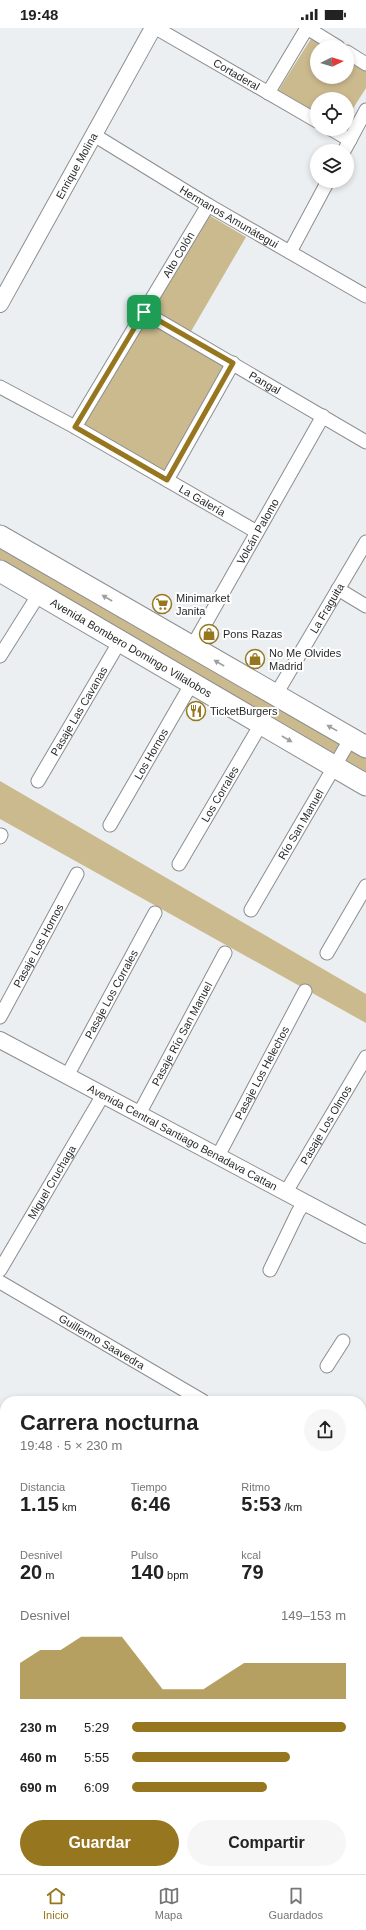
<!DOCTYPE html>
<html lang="es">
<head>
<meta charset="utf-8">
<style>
	body { margin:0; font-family:Helvetica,sans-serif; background:#f6f6f6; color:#222; height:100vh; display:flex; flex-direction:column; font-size:15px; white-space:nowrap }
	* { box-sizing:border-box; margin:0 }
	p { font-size:13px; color:#767676 }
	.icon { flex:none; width:22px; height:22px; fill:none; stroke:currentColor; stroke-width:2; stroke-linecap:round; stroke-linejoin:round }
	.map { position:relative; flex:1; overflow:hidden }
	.panel { position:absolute; left:0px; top:1368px; width:366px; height:478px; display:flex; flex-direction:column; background:#fff; border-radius:16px 16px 0 0; box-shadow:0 2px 6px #0003 }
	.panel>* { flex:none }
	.needle { width:26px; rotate:85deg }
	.controls { position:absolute; left:310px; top:12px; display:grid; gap:8px }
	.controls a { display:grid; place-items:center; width:44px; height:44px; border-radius:50%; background:#fff; box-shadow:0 2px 6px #0003; font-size:20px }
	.pin { position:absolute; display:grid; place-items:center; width:34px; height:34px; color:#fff; margin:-17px; border-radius:8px; box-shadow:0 2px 6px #0006 }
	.round { display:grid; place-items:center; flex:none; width:42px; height:42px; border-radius:21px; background:#f6f6f6 }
	.headline { display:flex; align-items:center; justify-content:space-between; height:68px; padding:0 20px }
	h1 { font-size:22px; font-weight:700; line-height:30px }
	.figures { display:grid; grid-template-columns:repeat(3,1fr); gap:6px; height:68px; padding:4px 20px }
	.figures div { display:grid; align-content:center }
	.figures b { font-size:20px; font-weight:700 }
	.figures small { font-size:11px; font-weight:400 }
	.figures p { font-size:11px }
	.chart { height:112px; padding:8px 20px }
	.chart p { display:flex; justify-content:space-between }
	.chart svg { width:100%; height:72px; margin-top:4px; fill:#96771f; opacity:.7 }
	.primary-button { display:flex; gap:8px; margin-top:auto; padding:8px 20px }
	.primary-button a { flex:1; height:46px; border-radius:24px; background:#96771f; color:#fff; font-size:16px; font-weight:700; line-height:46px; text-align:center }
	.primary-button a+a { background:#f6f6f6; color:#222 }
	ul { padding:0 20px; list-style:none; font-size:13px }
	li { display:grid; grid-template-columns:64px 48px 1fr; align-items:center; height:30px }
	li i { height:10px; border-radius:5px; background:#96771f }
	.status { display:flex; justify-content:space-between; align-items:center; height:28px; padding:0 20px; background:#fff; direction:ltr }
	.status svg { height:11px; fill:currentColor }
	.dock { display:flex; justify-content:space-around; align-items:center; height:56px; border-top:1px solid #e0e0e0; background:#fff; font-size:11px; color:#767676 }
	.dock a { display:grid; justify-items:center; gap:2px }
	.dock .current { color:#96771f }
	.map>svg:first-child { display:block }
	.green { fill:#ccba8f }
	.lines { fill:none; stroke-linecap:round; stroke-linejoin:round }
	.minor-casing { stroke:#8b8e91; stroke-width:15 }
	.tertiary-casing { stroke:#8b8e91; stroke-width:18 }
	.primary-casing { stroke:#8b8e91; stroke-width:23 }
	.minor { stroke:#fff; stroke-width:13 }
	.tertiary { stroke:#fff; stroke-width:16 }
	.primary { stroke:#fff; stroke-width:21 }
	.oneway { fill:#9e9f9f }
	.route-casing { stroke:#fff; stroke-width:8 }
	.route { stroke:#96771f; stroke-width:5 }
	.labels { text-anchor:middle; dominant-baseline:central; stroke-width:4; stroke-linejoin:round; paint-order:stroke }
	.street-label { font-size:11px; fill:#28292a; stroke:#fff }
	.poi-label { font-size:11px; fill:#28292a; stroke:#fff; text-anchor:start }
</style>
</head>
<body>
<div class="status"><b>19:48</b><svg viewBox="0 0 49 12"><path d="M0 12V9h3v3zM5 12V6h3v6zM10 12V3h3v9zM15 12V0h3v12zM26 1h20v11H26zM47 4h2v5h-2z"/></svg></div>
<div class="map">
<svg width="366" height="1846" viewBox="0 0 366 1846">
	<rect width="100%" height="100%" fill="#ebeff2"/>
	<!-- green -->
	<path class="green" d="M 314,6 L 335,19 L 317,19 L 317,49 L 347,49 L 347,26 L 366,38 L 366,60 L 347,90 L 347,71 L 317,71 L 317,87 L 278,63 Z
		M 207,186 L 246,209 L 186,312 L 228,336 L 164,446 L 83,398 Z
		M 0,510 L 366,727 L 366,753 L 0,540 Z
		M 0,753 L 366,966 L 366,995 L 0,791 Z"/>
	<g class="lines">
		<defs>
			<g id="minor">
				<path id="s1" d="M 156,0 L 317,93"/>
				<path d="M 307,0 L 338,19"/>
				<path d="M 347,24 L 366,36"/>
				<path d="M 268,65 L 307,0"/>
				<path d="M 331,101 L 350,112"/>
				<path id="s2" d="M 94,107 L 208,177 L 366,268"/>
				<path d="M 344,123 L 366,82"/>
				<path d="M 290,224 L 328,153"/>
				<path id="s3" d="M 144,284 L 366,414"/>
				<path id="s4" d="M 0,359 L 75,399 L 257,504"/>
				<path id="s5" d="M 75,399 L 208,177"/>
				<path d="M 167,452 L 233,335"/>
				<path d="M 338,561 L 366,578"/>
				<path id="s6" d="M 192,619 L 323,388"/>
				<path d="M 0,628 L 39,566"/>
				<path id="s7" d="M 275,668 L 366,514"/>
				<path id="s8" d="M 38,753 L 120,613"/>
				<path id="s9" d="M 110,797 L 192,655"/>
				<path d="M 0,809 L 1,807"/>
				<path id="s10" d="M 179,836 L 261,696"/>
				<path id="s11" d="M 251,882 L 351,710"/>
				<path d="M 327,925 L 366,858"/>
				<path id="s12" d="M 0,989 L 77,846"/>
				<path id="s13" d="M 67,1048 L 155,885"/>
				<path id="s14" d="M 139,1086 L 225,925"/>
				<path id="s15" d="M 218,1128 L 305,963"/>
				<path id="s16" d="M 286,1164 L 366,1029"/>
				<path id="s17" d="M 0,1242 L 103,1067"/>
				<path d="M 270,1242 L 298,1184 L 305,1174"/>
				<path id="s18" d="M 0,1254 L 203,1373"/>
				<path d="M 327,1338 L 343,1313"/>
				<path d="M 361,1466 L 366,1469"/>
				<path d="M 0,1559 L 5,1562"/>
				<path d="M 361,1579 L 366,1582"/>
				<path d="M 0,1683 L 5,1675"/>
				<path d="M 361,1784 L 366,1787"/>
			</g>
			<g id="tertiary">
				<path id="s19" d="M 0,276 L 153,0"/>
				<path id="s20" d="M 0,1012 L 366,1207"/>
				<path d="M 361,1674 L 366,1665"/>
				<path d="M 270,1846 L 272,1841"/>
			</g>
			<g id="primary">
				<path d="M 0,508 L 366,719"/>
				<path id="s21" d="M 0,543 L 366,757"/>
			</g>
		</defs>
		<!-- minor casing -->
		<use href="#minor" class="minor-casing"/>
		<!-- tertiary casing -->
		<use href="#tertiary" class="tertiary-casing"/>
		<!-- primary casing -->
		<use href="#primary" class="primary-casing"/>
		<!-- minor -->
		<use href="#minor" class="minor"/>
		<!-- tertiary -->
		<use href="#tertiary" class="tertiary"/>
		<!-- primary -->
		<use href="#primary" class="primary"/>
	</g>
	<!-- one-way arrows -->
	<defs><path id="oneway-solid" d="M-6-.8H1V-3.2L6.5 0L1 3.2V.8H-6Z"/></defs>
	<g class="oneway">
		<use href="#oneway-solid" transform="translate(107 570) rotate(-150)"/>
		<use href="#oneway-solid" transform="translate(219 635) rotate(-150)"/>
		<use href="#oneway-solid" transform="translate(332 700) rotate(-151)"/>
		<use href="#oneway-solid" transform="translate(287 711) rotate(30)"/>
	</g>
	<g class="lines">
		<defs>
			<path id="route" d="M 144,284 L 233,335 L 167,452 L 75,399 Z"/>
		</defs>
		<!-- route casing -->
		<use href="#route" class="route-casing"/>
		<!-- route -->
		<use href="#route" class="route"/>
	</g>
	<!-- icons -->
	<defs>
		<symbol id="supermarket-ring" viewBox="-11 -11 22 22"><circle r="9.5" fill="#fff" stroke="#96771f" stroke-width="1.5"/><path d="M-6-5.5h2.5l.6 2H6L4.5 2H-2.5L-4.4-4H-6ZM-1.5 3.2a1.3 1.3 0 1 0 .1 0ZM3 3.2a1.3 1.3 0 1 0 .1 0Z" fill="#96771f"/></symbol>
		<symbol id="shop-ring" viewBox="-11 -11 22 22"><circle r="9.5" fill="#fff" stroke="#96771f" stroke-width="1.5"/><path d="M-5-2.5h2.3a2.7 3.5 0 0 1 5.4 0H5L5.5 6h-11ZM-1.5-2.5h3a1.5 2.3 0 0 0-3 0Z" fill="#96771f"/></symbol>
		<symbol id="restaurant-ring" viewBox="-11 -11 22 22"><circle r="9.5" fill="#fff" stroke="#96771f" stroke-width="1.5"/><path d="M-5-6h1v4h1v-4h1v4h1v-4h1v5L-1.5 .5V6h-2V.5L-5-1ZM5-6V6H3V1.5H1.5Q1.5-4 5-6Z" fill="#96771f"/></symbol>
	</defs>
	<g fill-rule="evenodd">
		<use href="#supermarket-ring" x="151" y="565" width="22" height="22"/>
		<use href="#shop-ring" x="198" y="595" width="22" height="22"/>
		<use href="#shop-ring" x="244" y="620" width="22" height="22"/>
		<use href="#restaurant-ring" x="185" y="672" width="22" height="22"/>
	</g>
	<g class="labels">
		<!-- street labels -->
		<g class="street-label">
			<text stroke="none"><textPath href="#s1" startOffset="93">Cortaderal</textPath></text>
			<text stroke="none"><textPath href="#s19" startOffset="158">Enrique Molina</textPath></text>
			<text stroke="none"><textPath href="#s2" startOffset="158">Hermanos Amunátegui</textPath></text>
			<text stroke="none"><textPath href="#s5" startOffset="201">Alto Colón</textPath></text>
			<text stroke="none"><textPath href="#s3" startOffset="140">Pangal</textPath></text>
			<text stroke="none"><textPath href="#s4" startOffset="232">La Galería</textPath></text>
			<text stroke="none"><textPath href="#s6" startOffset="133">Volcán Palomo</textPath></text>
			<text stroke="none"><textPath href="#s7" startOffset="102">La Fraguita</textPath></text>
			<text stroke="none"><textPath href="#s21" startOffset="152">Avenida Bombero Domingo Villalobos</textPath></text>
			<text stroke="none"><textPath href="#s8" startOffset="81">Pasaje Las Cavanas</textPath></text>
			<text stroke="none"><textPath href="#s9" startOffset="82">Los Hornos</textPath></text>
			<text stroke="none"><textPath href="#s10" startOffset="81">Los Corrales</textPath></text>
			<text stroke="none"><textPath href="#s11" startOffset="99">Río San Manuel</textPath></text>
			<text stroke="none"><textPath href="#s12" startOffset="81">Pasaje Los Hornos</textPath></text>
			<text stroke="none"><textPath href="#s13" startOffset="93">Pasaje Los Corrales</textPath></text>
			<text stroke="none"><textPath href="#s14" startOffset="91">Pasaje Río San Manuel</textPath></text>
			<text stroke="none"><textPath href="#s15" startOffset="94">Pasaje Los Helechos</textPath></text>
			<text stroke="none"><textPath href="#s16" startOffset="78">Pasaje Los Olmos</textPath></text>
			<text stroke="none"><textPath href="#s20" startOffset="207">Avenida Central Santiago Benadava Cattan</textPath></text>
			<text stroke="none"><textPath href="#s17" startOffset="102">Miguel Cruchaga</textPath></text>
			<text stroke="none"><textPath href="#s18" startOffset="118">Guillermo Saavedra</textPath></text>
		</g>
		<!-- poi labels -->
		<g class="poi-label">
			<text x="176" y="570">Minimarket<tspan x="176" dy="13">Janita</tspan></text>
			<text x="223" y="606">Pons Razas</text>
			<text x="269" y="625">No Me Olvides<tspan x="269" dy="13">Madrid</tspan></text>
			<text x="210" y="683">TicketBurgers</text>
		</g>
	</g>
</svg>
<div class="controls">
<a><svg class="needle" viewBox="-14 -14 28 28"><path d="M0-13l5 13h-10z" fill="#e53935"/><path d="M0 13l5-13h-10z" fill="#767676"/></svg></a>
<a><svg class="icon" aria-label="locate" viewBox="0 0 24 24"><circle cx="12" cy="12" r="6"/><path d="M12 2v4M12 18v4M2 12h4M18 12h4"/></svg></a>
<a><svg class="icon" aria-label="layers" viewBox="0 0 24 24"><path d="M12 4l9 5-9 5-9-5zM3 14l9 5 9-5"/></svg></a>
</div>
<div class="pin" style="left:144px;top:284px;background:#1e9e55"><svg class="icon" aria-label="arrive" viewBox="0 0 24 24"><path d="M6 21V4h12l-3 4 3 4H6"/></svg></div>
<section class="panel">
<div class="headline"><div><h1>Carrera nocturna</h1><p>19:48 · 5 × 230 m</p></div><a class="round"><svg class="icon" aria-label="share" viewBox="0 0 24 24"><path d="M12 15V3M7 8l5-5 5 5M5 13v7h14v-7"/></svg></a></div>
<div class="figures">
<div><p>Distancia</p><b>1.15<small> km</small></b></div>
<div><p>Tiempo</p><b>6:46</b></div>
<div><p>Ritmo</p><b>5:53<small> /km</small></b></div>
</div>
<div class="figures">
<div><p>Desnivel</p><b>20<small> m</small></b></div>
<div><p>Pulso</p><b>140<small> bpm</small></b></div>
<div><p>kcal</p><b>79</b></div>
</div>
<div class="chart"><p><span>Desnivel</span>149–153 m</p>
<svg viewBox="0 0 160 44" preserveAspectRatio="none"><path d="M0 44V22L10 14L20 14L30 6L40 6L50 6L60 22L70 38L80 38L90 38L100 30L110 22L120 22L130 22L140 22L150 22L160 22V44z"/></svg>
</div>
<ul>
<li><b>230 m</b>5:29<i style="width:100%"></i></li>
<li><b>460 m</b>5:55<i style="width:74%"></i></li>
<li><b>690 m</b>6:09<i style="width:63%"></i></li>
</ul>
<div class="primary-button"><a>Guardar</a><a>Compartir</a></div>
</section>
</div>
<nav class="dock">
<a class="current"><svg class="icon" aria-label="home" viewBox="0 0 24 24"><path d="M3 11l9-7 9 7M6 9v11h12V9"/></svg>Inicio</a>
<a><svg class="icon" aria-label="map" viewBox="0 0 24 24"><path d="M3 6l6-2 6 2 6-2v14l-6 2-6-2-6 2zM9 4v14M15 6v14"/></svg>Mapa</a>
<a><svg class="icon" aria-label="saved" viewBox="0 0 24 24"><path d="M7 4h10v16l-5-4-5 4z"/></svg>Guardados</a>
</nav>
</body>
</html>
